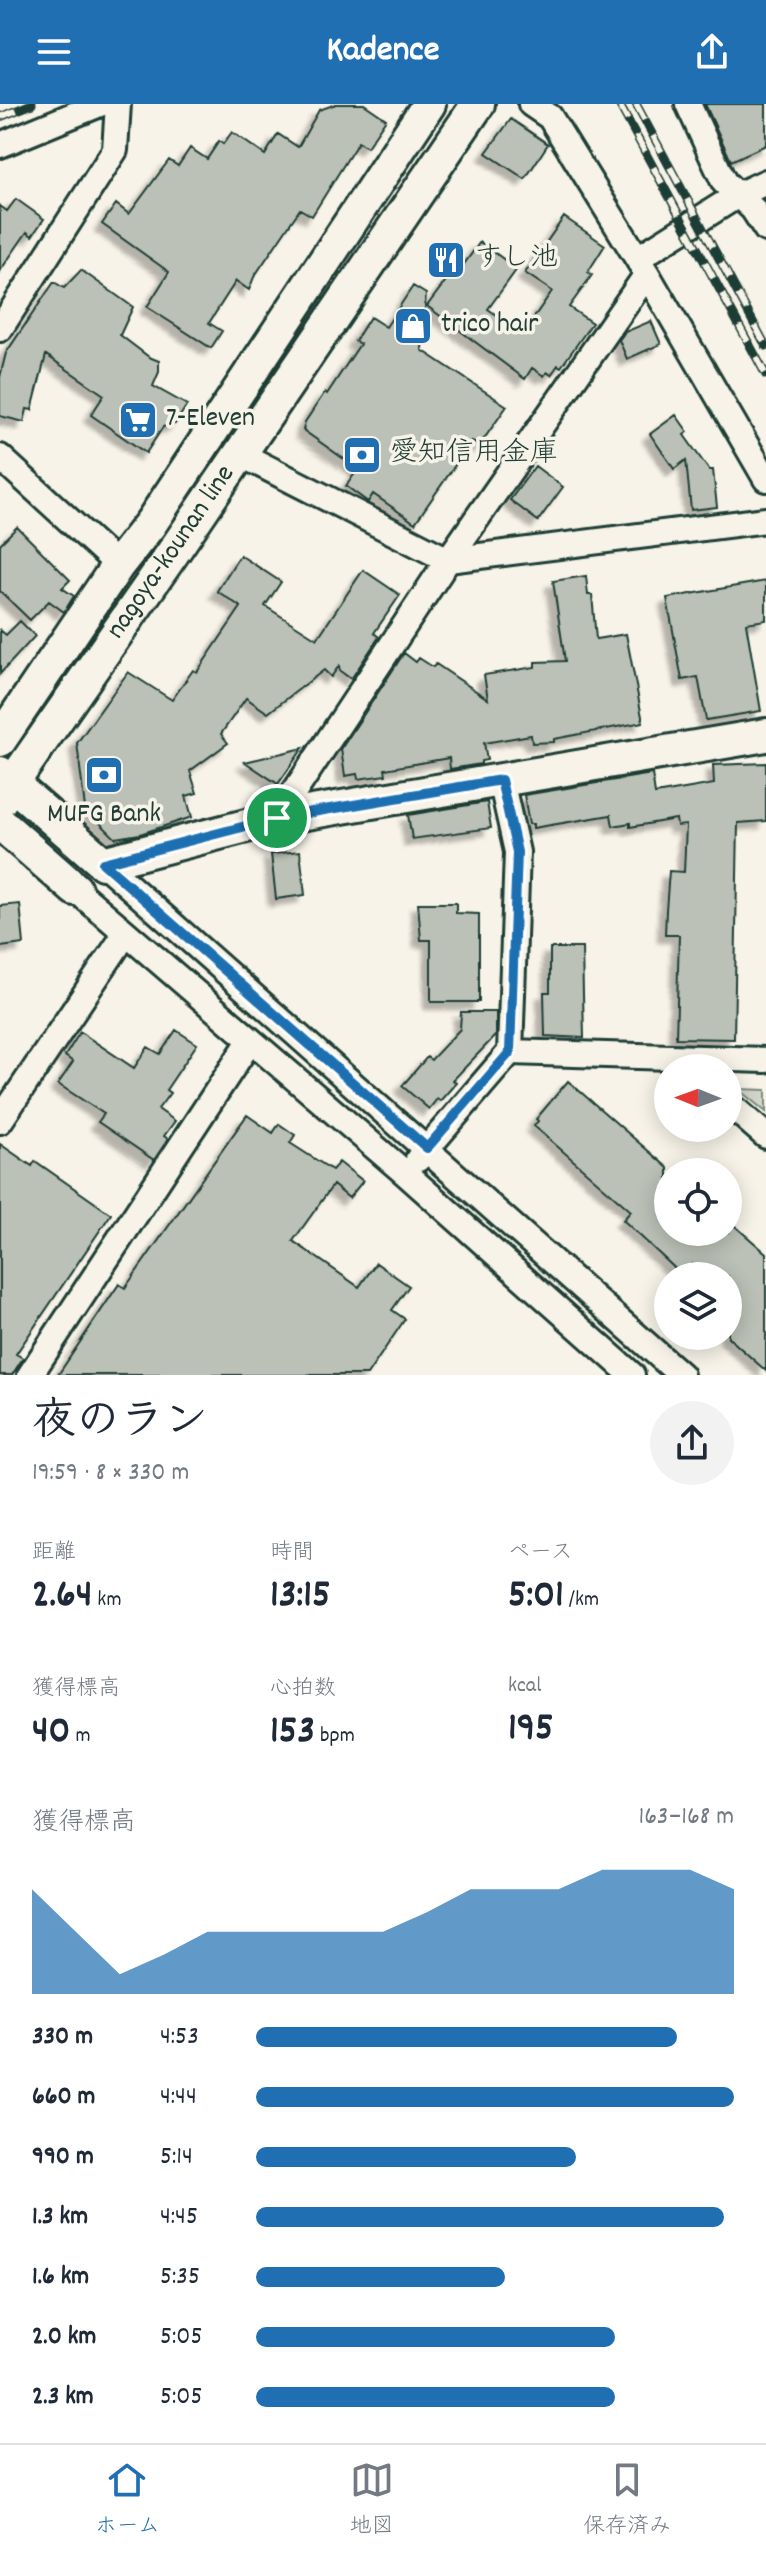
<!DOCTYPE html>
<html lang="ja">
<head>
<meta charset="utf-8">
<style>
	body { margin:0; font-family:Dekko,"Klee One",sans-serif; background:#f2f2f3; color:#1f2937; height:100vh; display:flex; flex-direction:column; font-size:30px; white-space:nowrap }
	* { box-sizing:border-box; margin:0 }
	p { font-size:26px; color:#747a83 }
	.icon { flex:none; width:44px; height:44px; fill:none; stroke:currentColor; stroke-width:2; stroke-linecap:round; stroke-linejoin:round }
	.map { position:relative; height:1271px; overflow:hidden }
	.details { display:flex; flex-direction:column; background:#fff; flex:1 }
	.details>* { flex:none }
	.needle { width:52px; rotate:271deg }
	.buttons { position:absolute; left:654px; top:950px; display:grid; gap:16px }
	.buttons a { display:grid; place-items:center; width:88px; height:88px; border-radius:50%; background:#fff; box-shadow:0 4px 20px #0003; font-size:40px }
	.pin { position:absolute; display:grid; place-items:center; width:68px; height:68px; color:#fff; margin:-34px; border:4px solid #fff; border-radius:50%; box-shadow:0 2px 8px #0007 }
	.round { display:grid; place-items:center; flex:none; width:84px; height:84px; border-radius:42px; background:#f2f2f3 }
	.summary { display:flex; align-items:center; justify-content:space-between; height:136px; padding:0 32px }
	h1 { font-size:44px; font-weight:700; line-height:60px }
	.metrics { display:grid; grid-template-columns:repeat(3,1fr); gap:12px; height:136px; padding:8px 32px }
	.metrics div { display:grid; align-content:center }
	.metrics b { font-size:40px; font-weight:700 }
	.metrics small { font-size:22px; font-weight:400 }
	.metrics p { font-size:22px }
	.chart { height:224px; padding:16px 32px }
	.chart p { display:flex; justify-content:space-between }
	.chart svg { width:100%; height:144px; margin-top:8px; fill:#1f6fb2; opacity:.7 }
	ul { padding:0 32px; list-style:none; font-size:26px }
	li { display:grid; grid-template-columns:128px 96px 1fr; align-items:center; height:60px }
	li i { height:20px; border-radius:10px; background:#1f6fb2 }
	header { display:flex; justify-content:space-between; align-items:center; height:104px; padding:0 32px; background:#1f6fb2; color:#fff; font-size:36px; font-weight:700 }
	.tabs { display:flex; justify-content:space-around; align-items:center; height:112px; border-top:2px solid #e0e1e3; background:#fff; font-size:22px; color:#747a83 }
	.tabs a { display:grid; justify-items:center; gap:4px }
	.tabs .active { color:#1f6fb2 }
	.map>svg:first-child { display:block }
	.green { fill:#d3d5ca; stroke:#79897f; stroke-width:2 }
	.building { fill:#bbc1b6; stroke:#1f3d34; stroke-width:2; filter:url(#shadow) }
	.lines { fill:none; stroke-linecap:round; stroke-linejoin:round }
	.minor-casing { stroke:#1f3d34; stroke-width:30 }
	.major-casing { stroke:#1f3d34; stroke-width:38 }
	.minor { stroke:#f7f3e8; stroke-width:24 }
	.major { stroke:#f7f3e8; stroke-width:32 }
	.rail-casing { stroke:#1f3d34; stroke-width:9 }
	.rail { stroke:#f7f3e8; stroke-width:6; stroke-dasharray:18; stroke-linecap:butt }
	.route-casing { stroke:#fff; stroke-width:16 }
	.route { stroke:#1f6fb2; stroke-width:10 }
	.labels { text-anchor:middle; dominant-baseline:central; stroke-width:7; stroke-linejoin:round; paint-order:stroke }
	.poi-label { font-size:28px; fill:#1f3d34; stroke:#f7f3e8; text-anchor:start }
	.street-label { font-size:28px; fill:#1f3d34; stroke:#f7f3e8 }
</style>
</head>
<body>
<header><svg class="icon" aria-label="menu" viewBox="0 0 24 24"><path d="M4 6h16M4 12h16M4 18h16"/></svg>Kadence<svg class="icon" aria-label="share" viewBox="0 0 24 24"><path d="M12 15V3M7 8l5-5 5 5M5 13v7h14v-7"/></svg></header>
<div class="map">
<svg width="766" height="1271" viewBox="0 0 766 1271">
	<defs>
		<filter id="shadow"><feDropShadow dx="-7" dy="7" stdDeviation="2" flood-color="#0004"/></filter>
	</defs>
	<rect width="100%" height="100%" fill="#f7f3e8"/>
	<filter id="ink" filterUnits="userSpaceOnUse"><feTurbulence type="fractalNoise" baseFrequency=".0125" numOctaves="2"/><feDisplacementMap in="SourceGraphic" scale="16" xChannelSelector="R" yChannelSelector="G"/><feConvolveMatrix kernelMatrix="1 2 1 2 8 2 1 2 1" color-interpolation-filters="sRGB"/></filter>
	<g filter="url(#ink)">
		<!-- green -->
		<path class="green" d="M 738,985 L 766,986 L 766,1008 Z"/>
		<!-- building -->
		<path class="building" d="M 336,0 L 364,0 L 386,15 L 367,43 L 358,38 L 312,112 L 300,105 L 254,173 L 249,186 L 236,177 L 209,219 L 222,227 L 211,244 L 147,203 L 169,168 L 102,120 L 116,100 L 129,110 L 169,56 L 178,62 L 190,44 L 207,55 L 219,37 L 223,40 L 232,28 L 265,51 L 278,30 L 298,43 L 319,6 Z
			M 705,0 L 766,0 L 766,41 L 731,57 Z
			M 511,15 L 548,40 L 525,75 L 486,49 Z
			M 16,95 L 44,115 L 32,132 L 27,128 L 0,167 L 0,102 L 7,107 Z
			M 564,113 L 605,141 L 588,168 L 592,171 L 569,203 L 592,219 L 561,263 L 558,261 L 551,271 L 547,268 L 544,272 L 532,264 L 525,275 L 427,202 L 451,170 L 454,174 L 480,138 L 517,165 L 488,205 L 523,229 L 552,187 L 525,169 Z
			M 81,166 L 133,203 L 120,231 L 149,253 L 159,257 L 159,268 L 153,282 L 187,301 L 175,320 L 163,323 L 146,349 L 91,311 L 104,291 L 46,251 L 32,306 L 27,305 L 24,318 L 0,312 L 0,273 L 6,249 L 54,178 L 64,184 Z
			M 413,182 L 426,190 L 422,246 L 507,302 L 479,342 L 472,337 L 415,419 L 373,390 L 368,398 L 346,382 L 358,365 L 303,326 L 305,318 L 325,288 L 327,290 L 360,240 L 355,237 L 370,213 L 386,223 Z
			M 651,217 L 661,240 L 627,255 L 619,236 L 625,228 Z
			M 676,311 L 688,328 L 684,331 L 709,366 L 713,366 L 717,403 L 691,406 L 686,356 L 674,365 L 650,330 Z
			M 535,362 L 563,383 L 538,417 L 510,396 Z
			M 17,423 L 70,476 L 62,484 L 74,492 L 64,508 L 49,497 L 30,516 L 0,487 L 0,440 Z
			M 240,451 L 281,478 L 265,502 L 317,535 L 363,466 L 400,491 L 374,529 L 379,533 L 351,575 L 340,567 L 339,562 L 331,573 L 324,566 L 268,609 L 246,594 L 221,630 L 228,639 L 190,667 L 197,689 L 186,692 L 192,713 L 140,730 L 115,734 L 85,704 L 77,639 L 128,568 L 172,596 L 193,566 L 197,568 L 241,503 L 217,487 Z
			M 586,472 L 588,491 L 592,491 L 596,535 L 626,530 L 643,618 L 554,635 L 554,638 L 532,639 L 531,631 L 484,639 L 487,656 L 481,657 L 481,660 L 450,665 L 449,654 L 385,665 L 386,671 L 358,675 L 357,670 L 345,672 L 341,645 L 404,549 L 416,558 L 419,554 L 433,563 L 436,560 L 488,595 L 484,571 L 535,563 L 535,558 L 565,557 L 553,477 Z
			M 766,477 L 766,516 L 746,519 L 761,607 L 706,616 L 698,573 L 682,576 L 667,494 Z
			M 20,517 L 35,532 L 0,570 L 0,526 L 6,531 Z
			M 303,644 L 278,680 L 245,658 Z
			M 766,659 L 766,717 L 738,719 L 734,935 L 676,934 L 679,831 L 665,831 L 666,806 L 669,767 L 684,768 L 686,721 L 677,722 L 676,715 L 630,723 L 630,719 L 613,722 L 611,711 L 533,724 L 533,720 L 529,720 L 524,691 L 652,670 L 655,690 L 714,680 L 713,661 Z
			M 487,698 L 491,724 L 412,735 L 408,711 Z
			M 300,747 L 305,791 L 276,795 L 271,750 Z
			M 418,799 L 456,799 L 456,809 L 479,810 L 479,898 L 431,898 L 431,836 L 421,836 Z
			M 20,800 L 24,840 L 0,843 L 0,802 Z
			M 550,844 L 582,844 L 584,934 L 545,932 L 544,888 L 550,888 Z
			M 461,908 L 496,908 L 496,931 L 453,976 L 456,979 L 440,997 L 437,995 L 429,1005 L 402,982 L 427,953 L 431,956 L 460,925 Z
			M 176,926 L 197,940 L 166,986 L 170,989 L 158,1005 L 175,1017 L 164,1032 L 168,1035 L 154,1056 L 98,1018 L 104,1010 L 58,980 L 73,958 L 65,952 L 80,928 L 134,964 L 148,943 L 160,950 Z
			M 568,977 L 668,1064 L 668,1128 L 728,1128 L 728,1116 L 766,1149 L 766,1267 L 728,1233 L 728,1172 L 706,1172 L 692,1160 L 682,1171 L 623,1116 L 631,1107 L 534,1022 L 538,1017 L 536,1015 Z
			M 247,1011 L 273,1029 L 279,1020 L 295,1031 L 290,1039 L 332,1066 L 339,1058 L 363,1077 L 349,1094 L 333,1081 L 293,1137 L 359,1183 L 376,1159 L 409,1182 L 392,1206 L 405,1215 L 367,1271 L 58,1271 L 119,1180 L 125,1184 Z
			M 0,1040 L 32,1062 L 35,1057 L 111,1110 L 16,1250 L 23,1254 L 12,1271 L 0,1271 Z"/>
		<g class="lines">
			<defs>
				<path id="minor" d="M 531,0 L 550,13 L 647,170 L 766,375
					M 688,0 L 724,78 L 753,105 L 766,125
					M 0,41 L 100,0
					M 638,154 L 738,91 L 766,78
					M 0,225 L 115,46 L 118,0
					M 240,350 L 448,456 L 766,416
					M 0,353 L 118,461
					M 277,714 L 448,456 L 647,170
					M 103,759 L 681,1271
					M 75,785 L 405,1069 L 632,1271
					M 510,948 L 766,956
					M 728,999 L 766,1032
					M 0,1017 L 126,829
					M 418,1055 L 510,948 L 517,748 L 501,676
					M 30,1271 L 250,937"/>
				<g id="major">
					<path d="M 0,636 L 118,461 L 151,419 L 429,0"/>
					<path d="M 0,669 L 103,759 L 277,714 L 766,631"/>
					<path id="s1" d="M 0,697 L 172,450 L 478,0"/>
					<path d="M 0,719 L 75,785"/>
				</g>
			</defs>
			<!-- minor casing -->
			<use href="#minor" class="minor-casing"/>
			<!-- major casing -->
			<use href="#major" class="major-casing"/>
			<!-- minor -->
			<use href="#minor" class="minor"/>
			<!-- major -->
			<use href="#major" class="major"/>
			<defs>
				<path id="rail" d="M 619,0 L 766,271
					M 636,0 L 766,242
					M 0,13 L 32,0"/>
			</defs>
			<!-- rail casing -->
			<use href="#rail" class="rail-casing"/>
			<!-- rail -->
			<use href="#rail" class="rail"/>
		</g>
	</g>
	<g class="lines" filter="url(#ink)">
		<defs>
			<path id="route" d="M 501,676 L 517,748 L 510,948 L 427,1044 L 103,759 L 277,714 Z"/>
		</defs>
		<!-- route casing -->
		<use href="#route" class="route-casing"/>
		<!-- route -->
		<use href="#route" class="route"/>
	</g>
	<!-- icons -->
	<defs>
		<symbol id="restaurant-square" viewBox="-11 -11 22 22"><rect x="-9" y="-9" width="18" height="18" rx="4" fill="#1f6fb2" stroke="#f7f3e8"/><path d="M-5-6h1v4h1v-4h1v4h1v-4h1v5L-1.5 .5V6h-2V.5L-5-1ZM5-6V6H3V1.5H1.5Q1.5-4 5-6Z" fill="#fff"/></symbol>
		<symbol id="shop-square" viewBox="-11 -11 22 22"><rect x="-9" y="-9" width="18" height="18" rx="4" fill="#1f6fb2" stroke="#f7f3e8"/><path d="M-5-2.5h2.3a2.7 3.5 0 0 1 5.4 0H5L5.5 6h-11ZM-1.5-2.5h3a1.5 2.3 0 0 0-3 0Z" fill="#fff"/></symbol>
		<symbol id="supermarket-square" viewBox="-11 -11 22 22"><rect x="-9" y="-9" width="18" height="18" rx="4" fill="#1f6fb2" stroke="#f7f3e8"/><path d="M-6-5.5h2.5l.6 2H6L4.5 2H-2.5L-4.4-4H-6ZM-1.5 3.2a1.3 1.3 0 1 0 .1 0ZM3 3.2a1.3 1.3 0 1 0 .1 0Z" fill="#fff"/></symbol>
		<symbol id="bank-square" viewBox="-11 -11 22 22"><rect x="-9" y="-9" width="18" height="18" rx="4" fill="#1f6fb2" stroke="#f7f3e8"/><path d="M-6-4H6V4H-6ZM0-2.3a2.3 2.3 0 1 0 0 4.6a2.3 2.3 0 1 0 0-4.6Z" fill="#fff"/></symbol>
	</defs>
	<g fill-rule="evenodd">
		<use href="#restaurant-square" x="424" y="134" width="44" height="44"/>
		<use href="#shop-square" x="391" y="200" width="44" height="44"/>
		<use href="#supermarket-square" x="116" y="294" width="44" height="44"/>
		<use href="#bank-square" x="340" y="329" width="44" height="44"/>
		<use href="#bank-square" x="82" y="649" width="44" height="44"/>
	</g>
	<g class="labels">
		<!-- poi labels -->
		<g class="poi-label">
			<text x="474" y="156">すし池</text>
			<text x="441" y="222">trico hair</text>
			<text x="166" y="316">7-Eleven</text>
			<text x="390" y="351">愛知信用金庫</text>
			<text x="104" y="712" text-anchor="middle">MUFG Bank</text>
		</g>
		<!-- street labels -->
		<g class="street-label">
			<text stroke="none"><textPath href="#s1" startOffset="302">nagoya-kounan line</textPath></text>
		</g>
	</g>
</svg>
<div class="buttons">
<a><svg class="needle" viewBox="-14 -14 28 28"><path d="M0-13l5 13h-10z" fill="#e53935"/><path d="M0 13l5-13h-10z" fill="#747a83"/></svg></a>
<a><svg class="icon" aria-label="locate" viewBox="0 0 24 24"><circle cx="12" cy="12" r="6"/><path d="M12 2v4M12 18v4M2 12h4M18 12h4"/></svg></a>
<a><svg class="icon" aria-label="layers" viewBox="0 0 24 24"><path d="M12 4l9 5-9 5-9-5zM3 14l9 5 9-5"/></svg></a>
</div>
<div class="pin" style="left:277px;top:714px;background:#1e9e55"><svg class="icon" aria-label="arrive" viewBox="0 0 24 24"><path d="M6 21V4h12l-3 4 3 4H6"/></svg></div>
</div>
<section class="details">
<div class="summary"><div><h1>夜のラン</h1><p>19:59 · 8 × 330 m</p></div><a class="round"><svg class="icon" aria-label="share" viewBox="0 0 24 24"><path d="M12 15V3M7 8l5-5 5 5M5 13v7h14v-7"/></svg></a></div>
<div class="metrics">
<div><p>距離</p><b>2.64<small> km</small></b></div>
<div><p>時間</p><b>13:15</b></div>
<div><p>ペース</p><b>5:01<small> /km</small></b></div>
</div>
<div class="metrics">
<div><p>獲得標高</p><b>40<small> m</small></b></div>
<div><p>心拍数</p><b>153<small> bpm</small></b></div>
<div><p>kcal</p><b>195</b></div>
</div>
<div class="chart"><p><span>獲得標高</span>163–168 m</p>
<svg viewBox="0 0 160 44" preserveAspectRatio="none"><path d="M0 44V12L10 25L20 38L30 32L40 25L50 25L60 25L70 25L80 25L90 19L100 12L110 12L120 12L130 6L140 6L150 6L160 12V44z"/></svg>
</div>
<ul>
<li><b>330 m</b>4:53<i style="width:88%"></i></li>
<li><b>660 m</b>4:44<i style="width:100%"></i></li>
<li><b>990 m</b>5:14<i style="width:67%"></i></li>
<li><b>1.3 km</b>4:45<i style="width:98%"></i></li>
<li><b>1.6 km</b>5:35<i style="width:52%"></i></li>
<li><b>2.0 km</b>5:05<i style="width:75%"></i></li>
<li><b>2.3 km</b>5:05<i style="width:75%"></i></li>
</ul>
</section>
<nav class="tabs">
<a class="active"><svg class="icon" aria-label="home" viewBox="0 0 24 24"><path d="M3 11l9-7 9 7M6 9v11h12V9"/></svg>ホーム</a>
<a><svg class="icon" aria-label="map" viewBox="0 0 24 24"><path d="M3 6l6-2 6 2 6-2v14l-6 2-6-2-6 2zM9 4v14M15 6v14"/></svg>地図</a>
<a><svg class="icon" aria-label="saved" viewBox="0 0 24 24"><path d="M7 4h10v16l-5-4-5 4z"/></svg>保存済み</a>
</nav>
</body>
</html>
